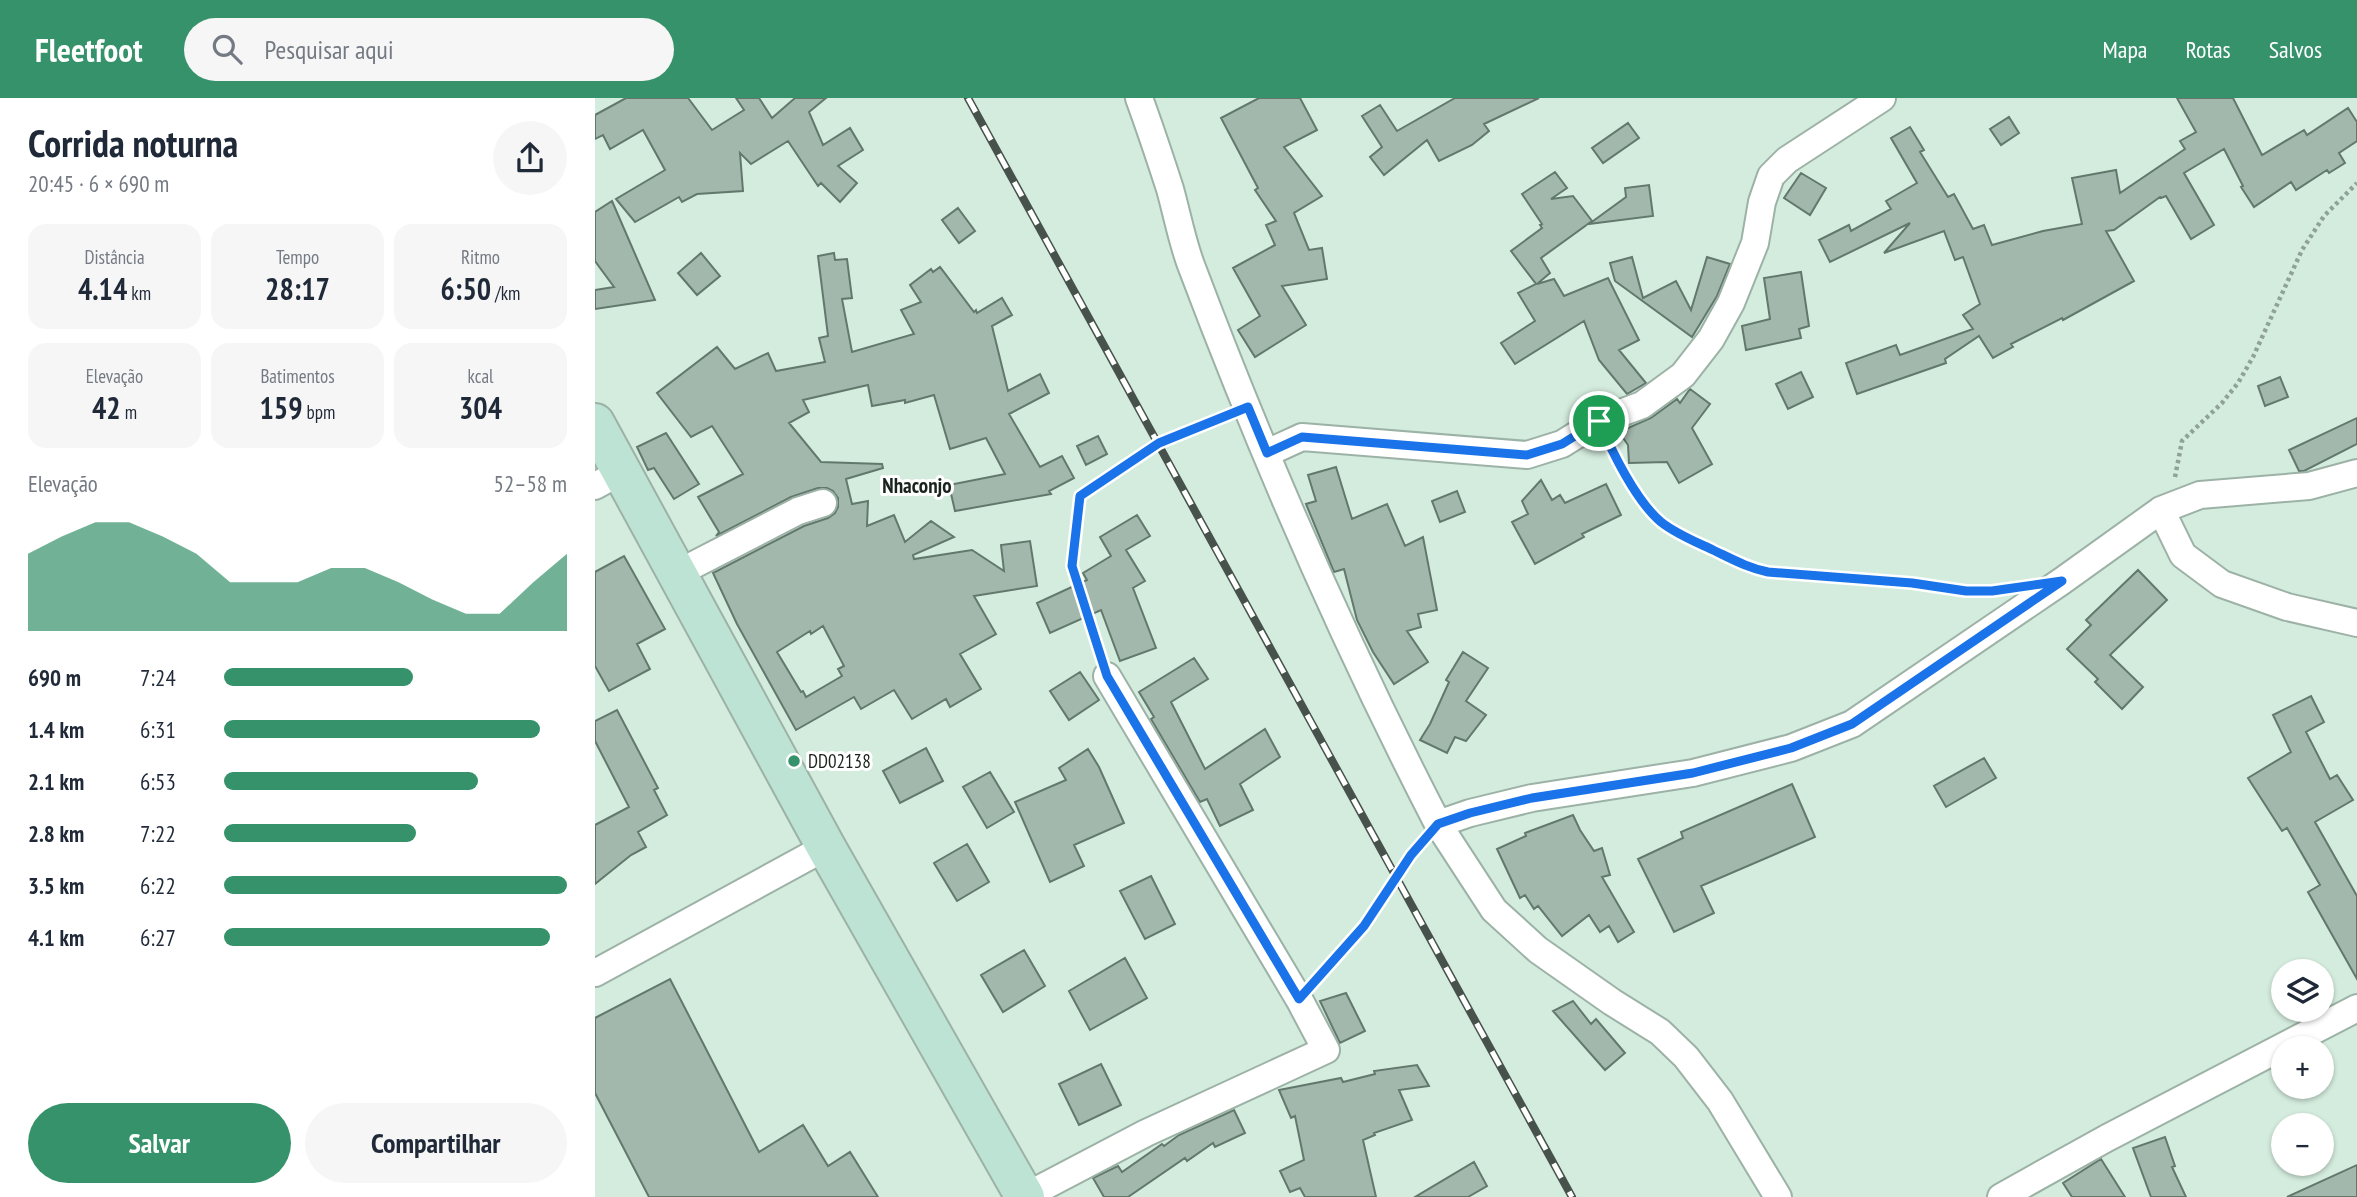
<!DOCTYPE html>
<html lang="pt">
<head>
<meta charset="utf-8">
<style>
	body { margin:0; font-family:"PT Sans Narrow",sans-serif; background:#f6f6f7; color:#1f2937; height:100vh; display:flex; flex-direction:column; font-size:26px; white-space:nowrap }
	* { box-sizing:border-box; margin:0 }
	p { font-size:23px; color:#747a83 }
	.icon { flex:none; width:38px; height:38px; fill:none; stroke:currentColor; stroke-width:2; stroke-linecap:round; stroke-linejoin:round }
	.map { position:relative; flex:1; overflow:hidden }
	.side { display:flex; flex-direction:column; background:#fff; width:595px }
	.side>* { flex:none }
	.tools { position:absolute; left:1676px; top:861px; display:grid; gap:14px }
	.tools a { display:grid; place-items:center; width:63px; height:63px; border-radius:50%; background:#fff; box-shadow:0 2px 5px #0004; font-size:35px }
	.pin { position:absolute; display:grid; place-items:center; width:60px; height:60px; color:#fff; margin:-30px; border:4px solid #fff; border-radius:50%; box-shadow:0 2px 7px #0007 }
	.round { display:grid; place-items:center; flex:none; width:74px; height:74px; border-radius:37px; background:#f6f6f7 }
	.overview { display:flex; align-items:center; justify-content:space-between; height:119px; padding:0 28px }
	h1 { font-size:38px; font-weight:800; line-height:52px }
	.figures { display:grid; grid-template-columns:repeat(3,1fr); gap:10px; height:119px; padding:7px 28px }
	.figures div { display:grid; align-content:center; border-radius:18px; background:#f6f6f7; text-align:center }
	.figures b { font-size:30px; font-weight:800 }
	.figures small { font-size:19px; font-weight:400 }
	.figures p { font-size:19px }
	.chart { height:196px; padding:14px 28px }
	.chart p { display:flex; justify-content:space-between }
	.chart svg { width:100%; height:126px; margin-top:7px; fill:#36926a; opacity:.7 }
	.button { display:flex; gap:14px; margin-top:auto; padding:14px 28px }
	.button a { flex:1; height:80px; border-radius:42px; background:#36926a; color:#fff; font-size:28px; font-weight:800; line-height:80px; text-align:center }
	.button a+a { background:#f6f6f7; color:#1f2937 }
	ul { padding:0 28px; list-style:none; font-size:23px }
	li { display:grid; grid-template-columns:112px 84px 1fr; align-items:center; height:52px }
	li i { height:18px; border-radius:9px; background:#36926a }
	header { display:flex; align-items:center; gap:42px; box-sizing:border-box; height:98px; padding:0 35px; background:#36926a; color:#fff }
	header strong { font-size:33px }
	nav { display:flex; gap:38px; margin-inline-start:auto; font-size:24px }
	.search { width:490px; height:63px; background:#f6f6f7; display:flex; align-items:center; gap:18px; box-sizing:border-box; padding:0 24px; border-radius:38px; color:#747a83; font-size:26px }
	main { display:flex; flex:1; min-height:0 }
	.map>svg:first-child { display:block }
	.building { fill:#a2b8ac; stroke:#62786c; stroke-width:2; fill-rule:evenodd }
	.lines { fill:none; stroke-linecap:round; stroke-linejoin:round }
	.minor-casing { stroke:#9cb2a6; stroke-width:30 }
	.secondary-casing { stroke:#9cb2a6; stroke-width:42 }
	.path { stroke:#90a297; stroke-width:4.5; stroke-dasharray:3.5 3.5; stroke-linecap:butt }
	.minor { stroke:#fff; stroke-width:26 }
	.secondary { stroke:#bde3d4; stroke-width:38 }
	.rail-casing { stroke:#46524b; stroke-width:8 }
	.rail { stroke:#fff; stroke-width:5; stroke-dasharray:16; stroke-linecap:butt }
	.route-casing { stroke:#fff; stroke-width:14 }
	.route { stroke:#1a73e8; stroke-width:9 }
	.poi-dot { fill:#36926a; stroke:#fff; stroke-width:2.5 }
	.labels { text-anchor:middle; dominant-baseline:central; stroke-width:6; stroke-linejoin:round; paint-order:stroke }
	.poi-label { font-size:19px; fill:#1a231e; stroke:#fff; text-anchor:start }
	.neighbourhood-label { font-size:21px; font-weight:bold; fill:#1a231e; stroke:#fff }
</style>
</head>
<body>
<header>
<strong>Fleetfoot</strong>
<div class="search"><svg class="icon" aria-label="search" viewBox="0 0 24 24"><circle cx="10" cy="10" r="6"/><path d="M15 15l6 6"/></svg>Pesquisar aqui</div>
<nav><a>Mapa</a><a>Rotas</a><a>Salvos</a></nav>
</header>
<main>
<section class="side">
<div class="overview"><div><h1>Corrida noturna</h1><p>20:45 · 6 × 690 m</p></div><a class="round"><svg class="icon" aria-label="share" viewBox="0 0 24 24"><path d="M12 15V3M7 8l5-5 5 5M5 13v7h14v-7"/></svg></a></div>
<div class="figures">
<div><p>Distância</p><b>4.14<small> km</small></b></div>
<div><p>Tempo</p><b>28:17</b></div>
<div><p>Ritmo</p><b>6:50<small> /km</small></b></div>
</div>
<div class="figures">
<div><p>Elevação</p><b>42<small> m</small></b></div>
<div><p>Batimentos</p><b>159<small> bpm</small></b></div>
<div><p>kcal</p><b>304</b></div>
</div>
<div class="chart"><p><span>Elevação</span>52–58 m</p>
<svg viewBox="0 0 160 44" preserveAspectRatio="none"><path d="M0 44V17L10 11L20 6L30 6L40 11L50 17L60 27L70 27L80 27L90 22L100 22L110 27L120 33L130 38L140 38L150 27L160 17V44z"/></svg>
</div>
<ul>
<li><b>690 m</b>7:24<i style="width:55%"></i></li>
<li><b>1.4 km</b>6:31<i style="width:92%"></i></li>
<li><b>2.1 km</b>6:53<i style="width:74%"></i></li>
<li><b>2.8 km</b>7:22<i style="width:56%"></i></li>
<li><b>3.5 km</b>6:22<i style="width:100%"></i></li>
<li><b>4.1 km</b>6:27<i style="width:95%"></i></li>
</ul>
<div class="button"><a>Salvar</a><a>Compartilhar</a></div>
</section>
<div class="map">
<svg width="1762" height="1099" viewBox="0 0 1762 1099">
	<rect width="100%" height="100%" fill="#d4ecde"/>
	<!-- building -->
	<path class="building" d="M 31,0 L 93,0 L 117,32 L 149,12 L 141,0 L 164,0 L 177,20 L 200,0 L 231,0 L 214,14 L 228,47 L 255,30 L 268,52 L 243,68 L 262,85 L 245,104 L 226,85 L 223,88 L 193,43 L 156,66 L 145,55 L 148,93 L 102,96 L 87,104 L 84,99 L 40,124 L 21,101 L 70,72 L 48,32 L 15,51 L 8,37 L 0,41 L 0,17 Z
		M 664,0 L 705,0 L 722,32 L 689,49 L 727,98 L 699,115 L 714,152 L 727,150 L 732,181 L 687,188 L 711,227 L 660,259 L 643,232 L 665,218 L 638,170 L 680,147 L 671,127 L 681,123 L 660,92 L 663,90 L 626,20 Z
		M 860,0 L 944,0 L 889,26 L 894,33 L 877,47 L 844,63 L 832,42 L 789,77 L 775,59 L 787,49 L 767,18 L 785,7 L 802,33 Z
		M 1582,0 L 1638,0 L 1667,57 L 1709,32 L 1712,37 L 1753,10 L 1762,24 L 1762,43 L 1744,55 L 1750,65 L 1734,75 L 1732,72 L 1701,92 L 1696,84 L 1659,109 L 1646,89 L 1648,88 L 1629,51 L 1589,75 L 1619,127 L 1596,141 L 1571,98 L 1566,100 L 1565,99 L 1519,132 L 1511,133 L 1539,183 L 1468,222 L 1467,220 L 1416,246 L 1418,249 L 1398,260 L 1384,238 L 1350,261 L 1351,265 L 1262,296 L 1251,265 L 1301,247 L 1305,257 L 1378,231 L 1368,217 L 1385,206 L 1368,159 L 1360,162 L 1349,133 L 1289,155 L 1315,125 L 1235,164 L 1224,142 L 1254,127 L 1256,133 L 1296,111 L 1291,103 L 1322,85 L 1296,40 L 1315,29 L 1329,52 L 1325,54 L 1353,99 L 1359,96 L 1378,131 L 1389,127 L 1397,147 L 1448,133 L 1487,126 L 1477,80 L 1521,72 L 1525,95 L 1590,51 L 1585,43 L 1601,34 Z
		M 1414,19 L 1424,35 L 1406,47 L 1395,31 Z
		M 1033,25 L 1044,40 L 1008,65 L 997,50 Z
		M 960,74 L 972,90 L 956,101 L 978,98 L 997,123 L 946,160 L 955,175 L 942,186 L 959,181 L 969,198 L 1013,180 L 1044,242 L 1024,252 L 1051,285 L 1032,296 L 1004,262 L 989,223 L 920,266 L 906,245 L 940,223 L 923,195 L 941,186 L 916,153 L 947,130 L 945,127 L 947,126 L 927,96 Z
		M 1206,75 L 1231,90 L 1215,117 L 1189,100 Z
		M 1054,87 L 1058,118 L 994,126 L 1031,99 L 1030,90 Z
		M 17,103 L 60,202 L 0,211 L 0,192 L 19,189 L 0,163 L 0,114 Z
		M 363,110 L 380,133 L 364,145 L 347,122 Z
		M 106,155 L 125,178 L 102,197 L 83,175 Z
		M 239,155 L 240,162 L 252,161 L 257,200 L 247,201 L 257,254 L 319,236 L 306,212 L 326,204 L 315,187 L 336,171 L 338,174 L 345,169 L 379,214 L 381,212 L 382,215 L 407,200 L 417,217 L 397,228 L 413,293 L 445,276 L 454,295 L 414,316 L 445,369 L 467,358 L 479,380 L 454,393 L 456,396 L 360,413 L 354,387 L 410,376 L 391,340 L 355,351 L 339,297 L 310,305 L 310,302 L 277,308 L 273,287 L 208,302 L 214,314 L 194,325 L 226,364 L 287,366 L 288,370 L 251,381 L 257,406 L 273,403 L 272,428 L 299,417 L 310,444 L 336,423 L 359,439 L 318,457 L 319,461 L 377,452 L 409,473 L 406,447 L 435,443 L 442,488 L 379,498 L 401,536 L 365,556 L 386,591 L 355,609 L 351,601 L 317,621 L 299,592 L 266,611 L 259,599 L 201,632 L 142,526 L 118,475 L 209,428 L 233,420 L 240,415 L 243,409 L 243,400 L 238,393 L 232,390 L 223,390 L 196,399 L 121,438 L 124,434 L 103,399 L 148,376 L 117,328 L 96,339 L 62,295 L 122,249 L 140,271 L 173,255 L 181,273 L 230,264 L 224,240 L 233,238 L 223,158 ZM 228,528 L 249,568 L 243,571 L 247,578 L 211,599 L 208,593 L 206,594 L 182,554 L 215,533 L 216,536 Z
		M 1037,159 L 1048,200 L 1081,183 L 1096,212 L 1112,159 L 1135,166 L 1122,198 L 1097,239 L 1020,183 L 1015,165 Z
		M 1206,174 L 1214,228 L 1204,231 L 1206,240 L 1151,252 L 1147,228 L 1175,221 L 1169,180 Z
		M 1206,274 L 1218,299 L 1193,311 L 1181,286 Z
		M 1685,279 L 1693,299 L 1670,308 L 1663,288 Z
		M 1095,291 L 1115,306 L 1097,330 L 1117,366 L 1084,385 L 1072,364 L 1034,365 L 1033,347 L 1024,334 L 1056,320 L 1082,301 L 1085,305 Z
		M 1762,320 L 1762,346 L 1709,373 L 1704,373 L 1694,352 Z
		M 71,335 L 104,386 L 79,401 L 59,370 L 53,372 L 42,349 Z
		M 503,338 L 512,356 L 491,367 L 482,348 Z
		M 741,369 L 757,421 L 792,406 L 810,448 L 828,439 L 842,512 L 823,516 L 826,529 L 812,533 L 833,564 L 799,586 L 778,554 L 762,522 L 749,471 L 739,474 L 711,406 L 721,403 L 713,377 Z
		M 946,382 L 957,402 L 965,397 L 970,405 L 1011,386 L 1026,417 L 987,436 L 989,439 L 940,466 L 917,424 L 933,416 L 927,403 Z
		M 862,393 L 870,414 L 845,424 L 837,403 Z
		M 542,417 L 555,438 L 531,452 L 550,483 L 538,490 L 561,550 L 525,563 L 506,512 L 455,535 L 442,505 L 492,482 L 488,475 L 516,458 L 505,439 Z
		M 29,458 L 70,531 L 42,546 L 55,571 L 14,593 L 0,568 L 0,474 Z
		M 1543,472 L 1572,502 L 1515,557 L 1548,589 L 1527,611 L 1500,584 L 1503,581 L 1472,551 L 1496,527 L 1491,522 Z
		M 868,554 L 893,570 L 871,603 L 891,617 L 871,643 L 860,639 L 852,655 L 825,642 L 835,626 L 854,584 L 851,582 Z
		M 599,560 L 613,581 L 576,604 L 610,671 L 670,631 L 685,659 L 645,686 L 658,712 L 625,728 L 612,701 L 605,704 L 556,621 L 559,619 L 544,594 Z
		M 485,574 L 504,602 L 474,622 L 455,593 Z
		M 1716,598 L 1729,624 L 1711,634 L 1735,681 L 1742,677 L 1758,702 L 1720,724 L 1762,798 L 1762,881 L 1713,794 L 1725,787 L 1692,730 L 1687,733 L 1653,680 L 1696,654 L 1678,617 Z
		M 22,612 L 63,690 L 59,692 L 72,717 L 43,734 L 51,749 L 36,757 L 0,786 L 0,727 L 34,709 L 0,643 L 0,623 Z
		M 331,650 L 348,683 L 305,705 L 288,673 Z
		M 493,651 L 504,669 L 529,725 L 479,747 L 489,768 L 455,784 L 420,704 L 471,682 L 464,670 Z
		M 1389,660 L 1401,680 L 1351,709 L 1339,688 Z
		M 395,674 L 419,714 L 392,730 L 368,689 Z
		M 1197,686 L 1220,739 L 1106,788 L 1119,815 L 1079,834 L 1043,761 L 1088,740 L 1086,734 Z
		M 978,717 L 985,732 L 999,753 L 1007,750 L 1015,777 L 1007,779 L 1039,834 L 1023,844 L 1014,828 L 1005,834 L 994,817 L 967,838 L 943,808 L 939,811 L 930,797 L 925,800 L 902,751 L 931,738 L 930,735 Z
		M 372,746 L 394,784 L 362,803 L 339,765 Z
		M 556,778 L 580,826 L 550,841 L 525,793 Z
		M 429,852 L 450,888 L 408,914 L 386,877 Z
		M 530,860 L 552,900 L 495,932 L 474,893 Z
		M 75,881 L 164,1054 L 208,1027 L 233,1068 L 255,1054 L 283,1099 L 54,1099 L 0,995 L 0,920 Z
		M 751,895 L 770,933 L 745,945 L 725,903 Z
		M 978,903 L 996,926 L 1001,921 L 1030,955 L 1010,972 L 958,913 Z
		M 506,966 L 526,1007 L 484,1027 L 464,986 Z
		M 822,967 L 834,988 L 804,992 L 817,1022 L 779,1035 L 780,1037 L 768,1042 L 781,1099 L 710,1099 L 705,1090 L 695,1094 L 685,1073 L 709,1062 L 700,1018 L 696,1020 L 684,992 L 746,980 L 748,984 L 780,976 L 779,973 Z
		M 639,1012 L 650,1035 L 620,1049 L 618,1045 L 592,1063 L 590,1060 L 533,1099 L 509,1099 L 498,1080 L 523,1068 L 527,1074 L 567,1046 L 569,1048 L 584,1037 Z
		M 1570,1039 L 1580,1068 L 1577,1069 L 1591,1099 L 1556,1099 L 1538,1050 Z
		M 1506,1061 L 1530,1099 L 1477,1099 L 1468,1085 Z
		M 879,1064 L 892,1088 L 873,1099 L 820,1099 Z
		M 1762,1067 L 1762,1099 L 1692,1099 Z"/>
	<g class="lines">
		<defs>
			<path id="minor" d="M 544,0 C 555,30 565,60 575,91 C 582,116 587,143 596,167 C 668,358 750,546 843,726 L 875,715 L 937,700 L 1098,675 L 1196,650 L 1257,626 L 1467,483 L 1566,412 L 1605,397 L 1714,388 L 1762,375
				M 672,355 L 707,339 L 932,357 L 967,346 L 1004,323 L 1047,307 L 1088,277 L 1116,241 L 1136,205 L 1160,145 L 1167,104 L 1176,78 L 1192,62 L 1287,0
				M 0,388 L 27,373
				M 1566,412 L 1588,457 L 1627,486 L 1692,509 L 1762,525
				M 83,475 L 203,413 L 228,405
				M 843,726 L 899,812 L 943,852 L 1017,904 L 1065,934 L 1091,959 L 1125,1003 L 1183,1099
				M 0,875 L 231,749
				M 429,1099 L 551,1035 L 731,952 L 704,901 L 512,578
				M 1406,1099 L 1512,1040 L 1762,910"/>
			<path id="secondary" d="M 0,325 L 231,749 L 430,1099"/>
		</defs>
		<!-- minor casing -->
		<use href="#minor" class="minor-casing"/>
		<!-- secondary casing -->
		<use href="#secondary" class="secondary-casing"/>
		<!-- path -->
		<path class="path" d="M 1013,345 L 1017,355 C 1029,373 1040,393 1053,410 C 1073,436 1142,468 1173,474 L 1317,485 L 1371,493 L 1408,492
			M 1580,379 L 1587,343 L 1627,305 L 1643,285 L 1658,259 L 1707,152 L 1729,118 L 1762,85
			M 504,555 L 477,468 L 485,398 L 563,345 L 630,319
			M 721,882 L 769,827 L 815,757 L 826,745"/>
		<!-- minor -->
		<use href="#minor" class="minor"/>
		<!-- secondary -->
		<use href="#secondary" class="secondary"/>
		<defs>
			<path id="rail" d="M 373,0 L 977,1099"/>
		</defs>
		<!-- rail casing -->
		<use href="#rail" class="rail-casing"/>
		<!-- rail -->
		<use href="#rail" class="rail"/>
	</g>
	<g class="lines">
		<defs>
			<path id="route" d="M 653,309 L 672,355 L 707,339 L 932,357 L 967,346 L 1004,323 C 1017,354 1041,403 1066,424 C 1081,436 1101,444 1118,452 C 1137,461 1153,470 1173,474 L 1317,485 L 1371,493 L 1397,493 L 1467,483 L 1257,626 L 1196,650 L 1098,675 L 937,700 L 875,715 L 843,726 L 816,757 L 769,828 L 704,901 L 512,578 L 477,468 L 485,398 L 564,345 Z"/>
		</defs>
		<!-- route casing -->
		<use href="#route" class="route-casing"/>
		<!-- route -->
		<use href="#route" class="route"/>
	</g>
	<!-- markers -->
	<circle class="poi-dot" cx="199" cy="663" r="7"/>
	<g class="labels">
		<!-- poi labels -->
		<g class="poi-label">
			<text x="213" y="663">DD02138</text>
		</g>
		<!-- neighbourhood labels -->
		<g class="neighbourhood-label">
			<text x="322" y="387">Nhaconjo</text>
		</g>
	</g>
</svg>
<div class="tools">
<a><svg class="icon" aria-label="layers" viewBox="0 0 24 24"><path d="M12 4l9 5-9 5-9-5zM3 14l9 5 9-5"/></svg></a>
<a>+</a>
<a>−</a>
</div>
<div class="pin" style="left:1004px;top:323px;background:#1e9e55"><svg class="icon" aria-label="arrive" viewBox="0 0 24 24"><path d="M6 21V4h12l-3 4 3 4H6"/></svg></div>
</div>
</main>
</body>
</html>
